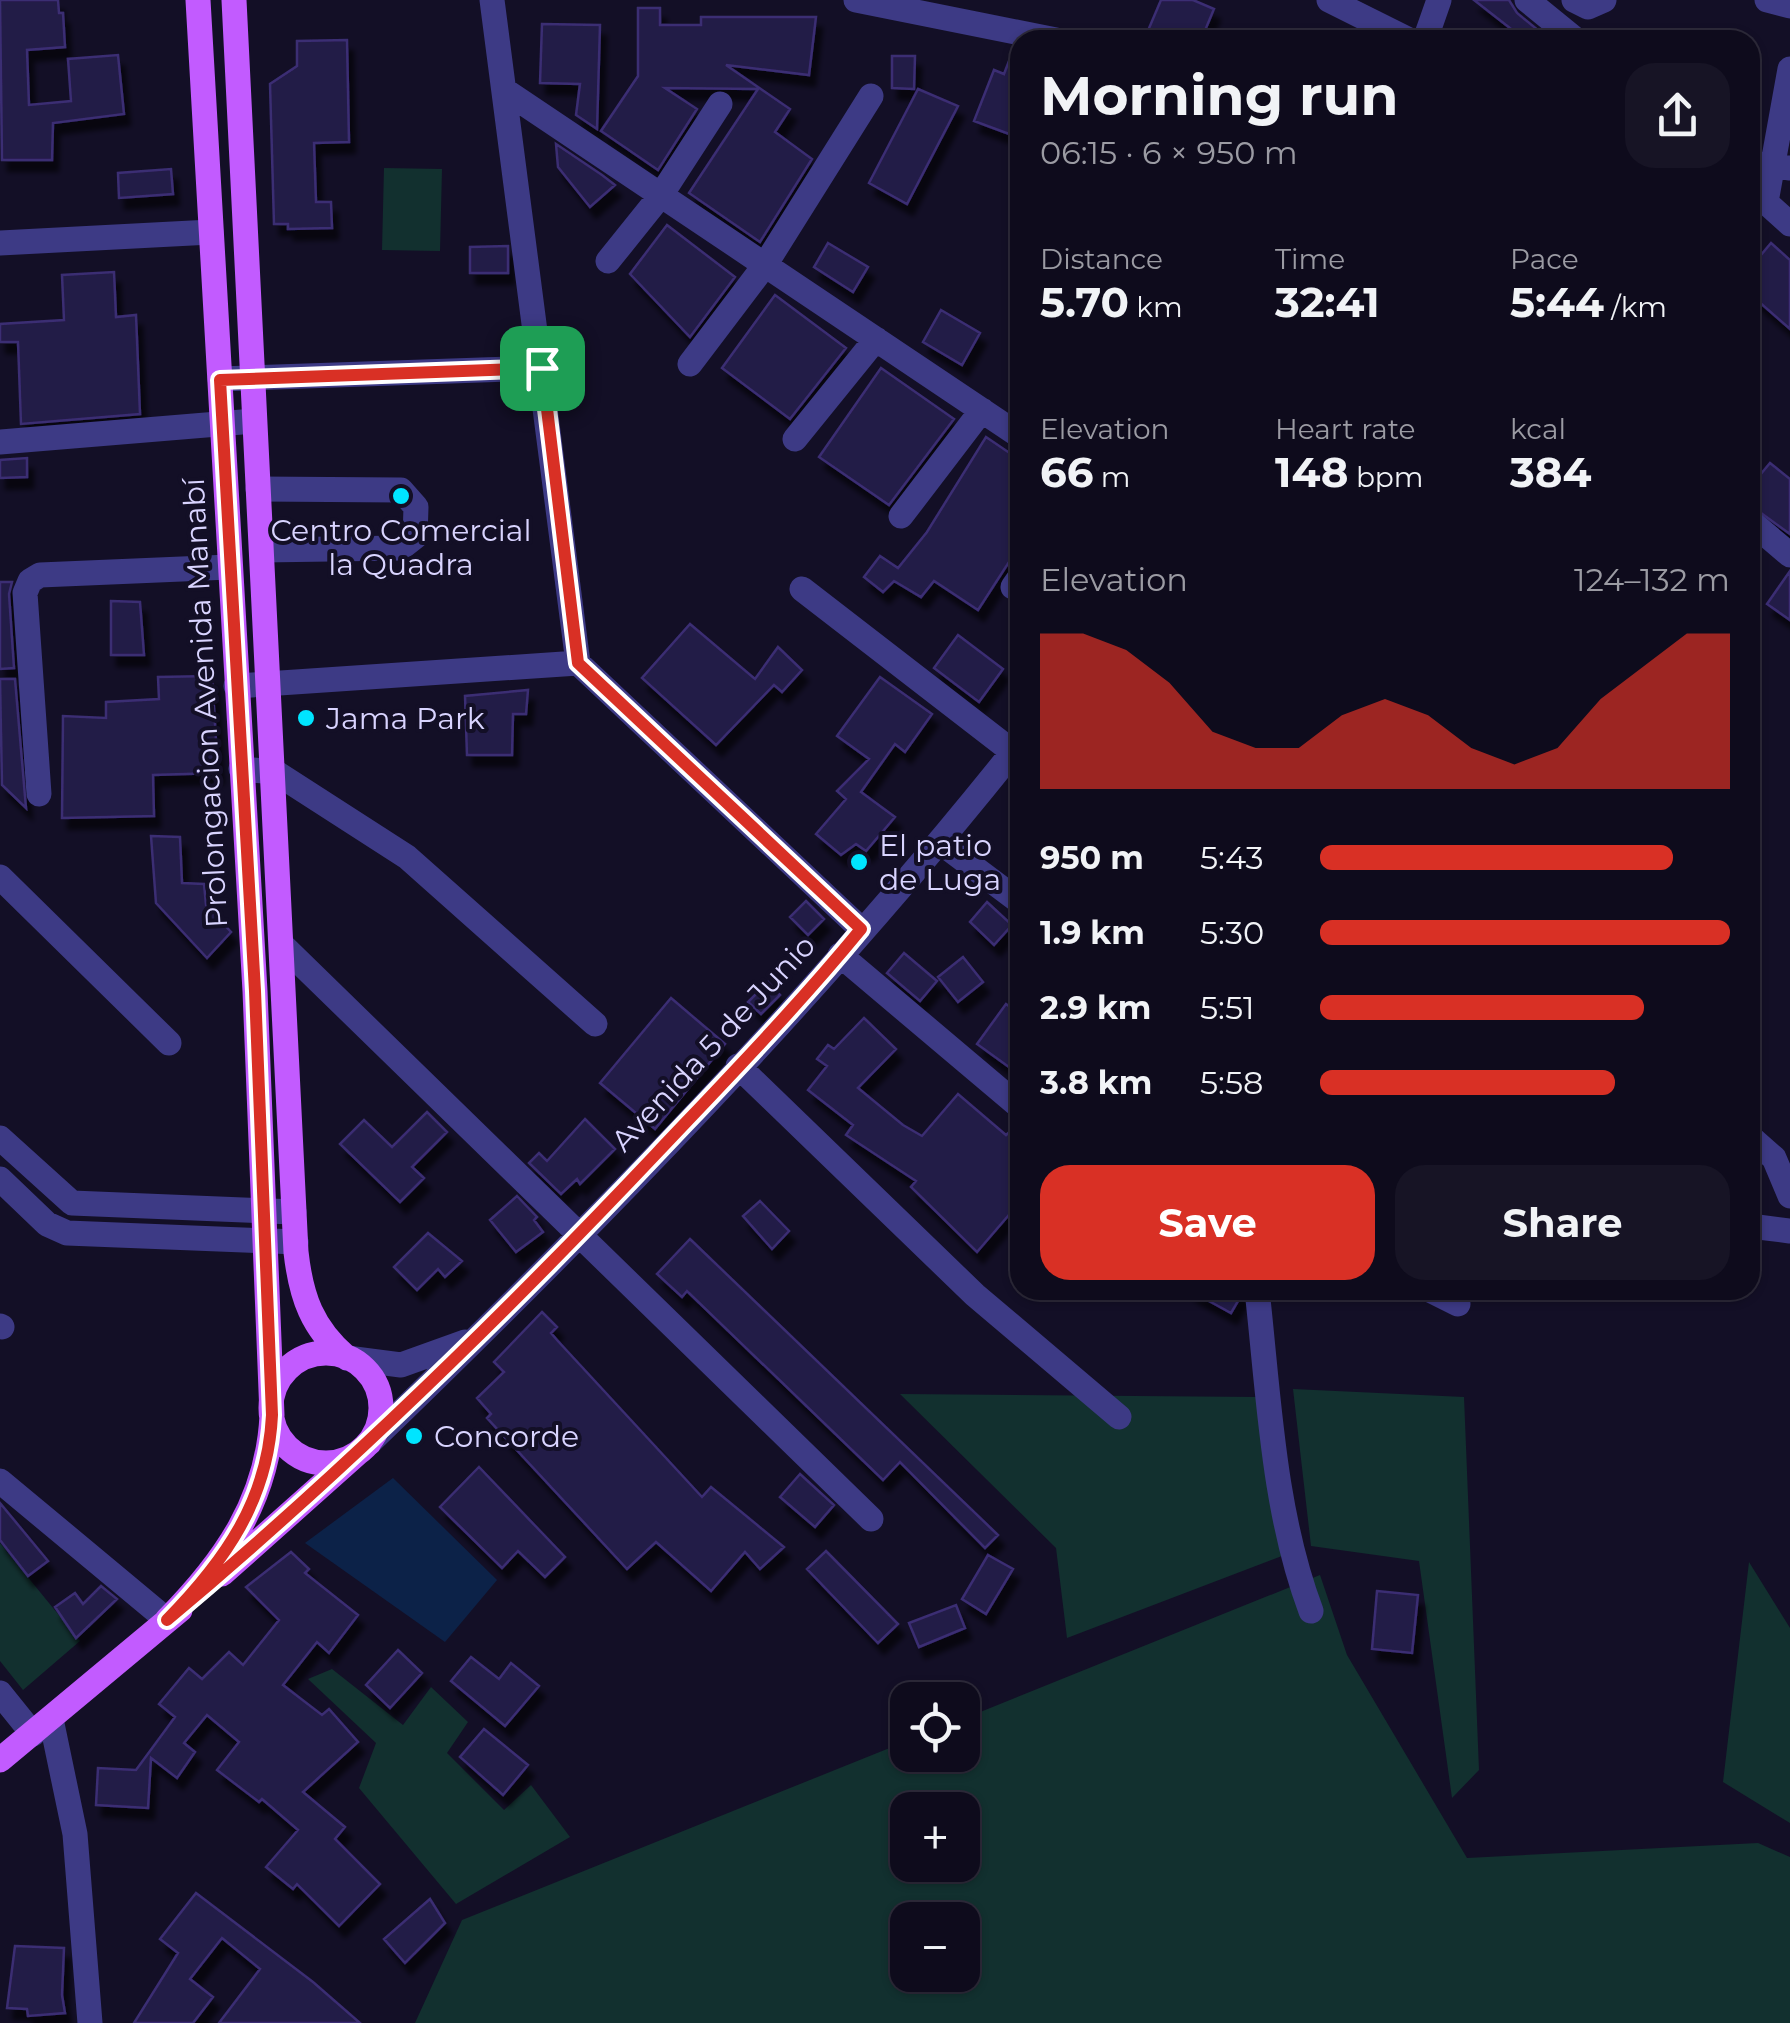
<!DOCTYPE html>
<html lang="en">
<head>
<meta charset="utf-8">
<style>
	body { margin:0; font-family:Montserrat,sans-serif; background:#171425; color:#f1f3f6; height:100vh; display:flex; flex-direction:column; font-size:38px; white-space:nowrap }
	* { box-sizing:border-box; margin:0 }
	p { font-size:32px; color:#9b9ba3 }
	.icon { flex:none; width:55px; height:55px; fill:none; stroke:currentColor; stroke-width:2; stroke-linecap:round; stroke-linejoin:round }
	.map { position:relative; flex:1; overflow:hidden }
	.panel { position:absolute; left:1010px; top:30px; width:750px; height:1270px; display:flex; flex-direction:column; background:#0e0b1c; border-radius:30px; box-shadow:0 2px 8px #0004,0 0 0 2px #2e2b3b }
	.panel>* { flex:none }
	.buttons { position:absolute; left:890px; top:1682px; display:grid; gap:20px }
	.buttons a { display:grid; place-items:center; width:90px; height:90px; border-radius:20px; background:#0e0b1c; box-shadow:0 2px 8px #0004,0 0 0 2px #2e2b3b; font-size:50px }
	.pin { position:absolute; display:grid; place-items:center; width:85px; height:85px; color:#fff; margin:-42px; border-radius:20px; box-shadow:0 5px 15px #0006 }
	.round { display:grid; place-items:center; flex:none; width:105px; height:105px; border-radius:30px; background:#171425 }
	.headline { display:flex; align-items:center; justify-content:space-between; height:170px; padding:0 30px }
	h1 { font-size:55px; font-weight:700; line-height:75px }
	.metrics { display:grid; grid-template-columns:repeat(3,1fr); gap:15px; height:170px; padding:10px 30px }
	.metrics div { display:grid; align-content:center }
	.metrics b { font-size:42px; font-weight:700 }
	.metrics small { font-size:28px; font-weight:400 }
	.metrics p { font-size:28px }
	.chart { height:280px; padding:20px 30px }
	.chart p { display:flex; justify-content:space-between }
	.chart svg { width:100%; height:180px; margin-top:10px; fill:#d93025; opacity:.7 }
	.cta { display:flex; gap:20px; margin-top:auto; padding:20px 30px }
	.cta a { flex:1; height:115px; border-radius:30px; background:#d93025; color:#fff; font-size:40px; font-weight:700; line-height:115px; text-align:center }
	.cta a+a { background:#171425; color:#f1f3f6 }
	ul { padding:0 30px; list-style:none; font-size:32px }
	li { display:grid; grid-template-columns:160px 120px 1fr; align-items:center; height:75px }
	li i { height:25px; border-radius:12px; background:#d93025 }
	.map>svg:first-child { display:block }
	.green { fill:#12302f; fill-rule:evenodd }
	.water { fill:#0c2248 }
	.building { fill:#241b47; stroke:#3b2d73; stroke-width:2.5; filter:url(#shadow) }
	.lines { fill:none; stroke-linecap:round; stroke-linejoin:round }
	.minor { stroke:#3d3a85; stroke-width:25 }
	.major { stroke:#c25bff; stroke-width:25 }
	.route-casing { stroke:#fff; stroke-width:20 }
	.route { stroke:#d93025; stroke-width:12 }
	.poi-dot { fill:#00e5ff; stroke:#130f26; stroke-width:4 }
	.labels { text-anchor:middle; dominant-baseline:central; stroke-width:8; stroke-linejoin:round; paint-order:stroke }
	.poi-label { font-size:30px; fill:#d9d4ff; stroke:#130f26; text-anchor:start }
	.street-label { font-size:30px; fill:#d9d4ff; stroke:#130f26 }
</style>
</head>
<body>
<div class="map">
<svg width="1790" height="2023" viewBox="0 0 1790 2023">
	<defs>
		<filter id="shadow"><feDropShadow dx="6" dy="11" stdDeviation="2.5" flood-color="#0009"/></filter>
	</defs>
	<rect width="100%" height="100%" fill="#130f26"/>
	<!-- green -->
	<path class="green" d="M 384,168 L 442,169 L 440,251 L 382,250 Z
		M 1293,1389 L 1464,1397 L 1479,1770 L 1452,1798 L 1419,1561 L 1311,1546 Z
		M 900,1394 L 1257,1397 L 1290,1553 L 1067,1638 L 1056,1548 Z
		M 0,1543 L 80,1641 L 23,1690 L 0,1661 Z
		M 1749,1562 L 1790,1628 L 1790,1823 L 1723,1782 Z
		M 1320,1575 L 1347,1655 L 1467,1858 L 1758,1843 L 1790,1857 L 1790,2023 L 415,2023 L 462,1920 L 907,1741 L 908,1755 L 962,1755 L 963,1719 ZM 908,1810 L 962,1810 L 962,1865 L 908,1865 ZM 908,1920 L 962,1920 L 962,1975 L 908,1975 Z
		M 332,1669 L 403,1725 L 431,1687 L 468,1722 L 447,1753 L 504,1810 L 531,1785 L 570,1837 L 456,1904 L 359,1788 L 376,1743 L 308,1679 Z"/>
	<!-- water -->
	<path class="water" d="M 393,1478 L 497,1580 L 445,1642 L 305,1543 Z"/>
	<!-- building -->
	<path class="building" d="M 0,0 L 58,0 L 59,13 L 63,13 L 65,47 L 27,50 L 29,105 L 71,101 L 68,59 L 118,55 L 124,114 L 53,123 L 52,160 L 2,160 Z
		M 1161,0 L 1193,0 L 1214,9 L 1201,40 L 1144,40 Z
		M 1474,0 L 1509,0 L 1517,13 L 1550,40 L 1509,40 L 1515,32 Z
		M 638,8 L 660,8 L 660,25 L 701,25 L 701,17 L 816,17 L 809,75 L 726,65 L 790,109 L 775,132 L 812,159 L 760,242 L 689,193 L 758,89 L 665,88 L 697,109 L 658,170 L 601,131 L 638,76 Z
		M 542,24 L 600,25 L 597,129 L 576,115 L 580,84 L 540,83 Z
		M 347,40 L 349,142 L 314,143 L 316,202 L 331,202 L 332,228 L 288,229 L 288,224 L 274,224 L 270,84 L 297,66 L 297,41 Z
		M 1014,48 L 1020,49 L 1020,138 L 974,121 L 994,70 L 1004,74 Z
		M 892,56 L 915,56 L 914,89 L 892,88 Z
		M 918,89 L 958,106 L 907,204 L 869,183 Z
		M 556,144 L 602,175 L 615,185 L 590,207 L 558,167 Z
		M 171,169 L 173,194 L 119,198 L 118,173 Z
		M 667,225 L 735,277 L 690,337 L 630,274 Z
		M 828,243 L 868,267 L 853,292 L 814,267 Z
		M 1771,243 L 1790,260 L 1790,329 L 1750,294 L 1750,268 Z
		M 508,246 L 508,273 L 470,273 L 470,247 Z
		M 114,272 L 116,317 L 136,315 L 140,414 L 21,424 L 18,342 L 0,342 L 0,324 L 64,320 L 62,275 Z
		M 775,295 L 846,348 L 790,419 L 722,368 Z
		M 941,310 L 980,333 L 962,365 L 923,342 Z
		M 881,368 L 954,419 L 889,505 L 819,457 Z
		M 986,437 L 1020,460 L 1020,545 L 978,610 L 934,581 L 921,597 L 894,581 L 883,592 L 864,577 L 880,556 L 898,568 L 927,532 Z
		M 27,458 L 27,477 L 0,478 L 0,460 Z
		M 1770,463 L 1790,479 L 1790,534 L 1750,505 L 1750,487 Z
		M 1790,571 L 1790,620 L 1767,604 Z
		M 0,582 L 12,582 L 9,594 L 14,668 L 0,669 Z
		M 111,601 L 140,602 L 144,655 L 111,655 Z
		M 690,624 L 755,679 L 778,647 L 802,670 L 782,692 L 774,685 L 716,745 L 642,678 Z
		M 958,635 L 1003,669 L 979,702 L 934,668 Z
		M 212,676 L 218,773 L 153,775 L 154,816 L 62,818 L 63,716 L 106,718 L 106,702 L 159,699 L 158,677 Z
		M 880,677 L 932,714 L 905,752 L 895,744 L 861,792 L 895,817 L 866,851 L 856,844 L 841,855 L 816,834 L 846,799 L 837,791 L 869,759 L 837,736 Z
		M 0,679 L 15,679 L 26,808 L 2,785 Z
		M 528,690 L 526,714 L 513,714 L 512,755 L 467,755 L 465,696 Z
		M 151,836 L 180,837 L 182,883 L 204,884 L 206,905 L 231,932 L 207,958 L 156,903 Z
		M 806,901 L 824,919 L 808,935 L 790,917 Z
		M 987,902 L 1012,925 L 994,945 L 970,922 Z
		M 904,953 L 937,981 L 920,1001 L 887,973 Z
		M 963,957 L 983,982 L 958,1002 L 938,977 Z
		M 768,982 L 780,995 L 761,1014 L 748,1002 Z
		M 671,998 L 725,1044 L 655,1129 L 600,1083 Z
		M 1006,1004 L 1020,1014 L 1020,1075 L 977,1044 Z
		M 864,1018 L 896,1049 L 858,1088 L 903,1125 L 922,1136 L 958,1094 L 1006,1135 L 1020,1123 L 1020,1202 L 977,1252 L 911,1187 L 916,1181 L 846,1135 L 853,1125 L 808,1090 L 827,1066 L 817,1059 L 828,1045 L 834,1049 Z
		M 427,1112 L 447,1132 L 412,1167 L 424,1178 L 400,1202 L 340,1144 L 364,1120 L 392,1147 Z
		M 585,1119 L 615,1149 L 580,1184 L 577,1179 L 561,1194 L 529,1163 L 539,1153 L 547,1161 Z
		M 517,1196 L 537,1217 L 534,1220 L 543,1232 L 516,1252 L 490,1220 Z
		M 760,1201 L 789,1231 L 772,1249 L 743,1216 Z
		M 428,1233 L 462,1261 L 445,1277 L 438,1269 L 417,1290 L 394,1267 Z
		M 690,1239 L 998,1535 L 985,1548 L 900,1462 L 883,1480 L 687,1291 L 682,1297 L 657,1274 Z
		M 1189,1290 L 1241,1290 L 1241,1296 L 1231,1313 Z
		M 542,1312 L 557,1327 L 551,1333 L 557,1340 L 702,1497 L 711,1487 L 784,1547 L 760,1569 L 745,1552 L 711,1591 L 656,1542 L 627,1569 L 487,1418 L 491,1414 L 477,1398 L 504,1372 L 494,1362 Z
		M 479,1467 L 565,1557 L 545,1577 L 518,1551 L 502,1568 L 440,1507 Z
		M 800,1474 L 834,1505 L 815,1527 L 780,1497 Z
		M 0,1503 L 48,1561 L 28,1576 L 0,1540 Z
		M 826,1551 L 898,1624 L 878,1643 L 807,1569 Z
		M 291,1552 L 309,1569 L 305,1573 L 358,1615 L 329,1653 L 317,1642 L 283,1685 L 322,1715 L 329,1709 L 358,1742 L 303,1792 L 345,1827 L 335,1839 L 380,1884 L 339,1926 L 297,1884 L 293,1889 L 266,1867 L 298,1830 L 262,1799 L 259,1802 L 217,1770 L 239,1742 L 207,1715 L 184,1743 L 195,1752 L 177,1778 L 151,1758 L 148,1808 L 96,1805 L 98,1768 L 136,1770 L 175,1717 L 159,1704 L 189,1668 L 202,1679 L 229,1652 L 243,1665 L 279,1620 L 246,1587 Z
		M 988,1555 L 1013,1569 L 986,1614 L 962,1599 Z
		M 101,1586 L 117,1599 L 76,1638 L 55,1607 L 75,1593 L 83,1604 Z
		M 1377,1591 L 1418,1595 L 1412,1653 L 1372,1649 Z
		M 956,1605 L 965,1628 L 919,1647 L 909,1623 Z
		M 398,1650 L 422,1673 L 390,1708 L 366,1685 Z
		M 471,1657 L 499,1679 L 511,1663 L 539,1686 L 505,1726 L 451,1681 Z
		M 484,1729 L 528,1765 L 503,1795 L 460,1757 Z
		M 196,1893 L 313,1982 L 360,2023 L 219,2023 L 260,1969 L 222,1938 L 190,1979 L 213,1997 L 193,2023 L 134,2023 L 178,1953 L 160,1939 Z
		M 430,1899 L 445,1923 L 405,1963 L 384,1939 Z
		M 15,1946 L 64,1948 L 62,1995 L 65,2013 L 28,2016 L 27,2009 L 7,2008 Z"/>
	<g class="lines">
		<!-- minor -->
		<path class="minor" d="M 492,0 L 578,663 L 861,929
			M 856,0 L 1056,40
			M 1329,0 L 1409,40
			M 1527,0 L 1576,40
			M 1574,0 L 1588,7 L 1604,0
			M 1767,0 L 1790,6
			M 1425,40 L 1439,0
			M 507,92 L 1020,436
			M 1750,163 L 1790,168
			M 1750,188 L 1790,224
			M 1766,202 L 1790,69
			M 0,243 L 211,232
			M 608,261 L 661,195 L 720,104
			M 690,364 L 765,265 L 871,96
			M 220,379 L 542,368
			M 795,439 L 876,339
			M 0,442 L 254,421
			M 258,489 L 401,490 L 416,507 L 415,537 L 401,548 L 262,550
			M 901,516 L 982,410
			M 1750,521 L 1790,555
			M 1013,587 L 1020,577
			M 802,589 L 1013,752
			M 236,686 L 578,663
			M 241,769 L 275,772 L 407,857 L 595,1024
			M 39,794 L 25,593 L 30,581 L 40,575 L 229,567
			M 940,842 L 1020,902
			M 0,877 L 169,1043
			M 283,946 L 871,1519
			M 840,955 L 1020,1107
			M 738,1066 L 975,1295 L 1119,1417
			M 1750,1137 L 1774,1158 L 1790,1196
			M 0,1138 L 72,1203 L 294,1212
			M 0,1179 L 47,1224 L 67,1233 L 296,1242
			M 1750,1226 L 1790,1231
			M 1257,1290 C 1269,1397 1273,1510 1311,1611
			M 1430,1290 L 1458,1304
			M 0,1326 L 2,1327
			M 347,1358 L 401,1365 L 465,1342
			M 369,1443 C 598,1222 822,992 1020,743
			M 0,1481 L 167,1620
			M 0,1693 L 33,1734
			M 51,1719 L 75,1834 L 90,2023"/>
		<!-- major -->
		<path class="major" d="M 234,0 L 296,1252 C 301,1297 312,1328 347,1358
			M271 1408a55 55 0 1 1 110 0a55 55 0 1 1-110 0Z
			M 222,1574 L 369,1443
			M 167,1620 C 225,1561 268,1500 272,1415 L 255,991 L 198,0
			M 0,1760 L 180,1610"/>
	</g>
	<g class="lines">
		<defs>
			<path id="route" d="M 542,368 L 578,663 L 861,929 C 797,1007 726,1080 656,1154 C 501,1318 340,1475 167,1620 C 225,1561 268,1500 272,1415 L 255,991 L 220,380 Z"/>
		</defs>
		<!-- route casing -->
		<use href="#route" class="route-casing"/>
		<!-- route -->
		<use href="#route" class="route"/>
	</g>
	<!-- markers -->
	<g class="poi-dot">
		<circle cx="401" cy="496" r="10"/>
		<circle cx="306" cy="718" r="10"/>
		<circle cx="859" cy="862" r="10"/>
		<circle cx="414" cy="1436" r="10"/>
	</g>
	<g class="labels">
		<!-- poi labels -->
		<g class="poi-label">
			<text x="401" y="530" text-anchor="middle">Centro Comercial<tspan x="401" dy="34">la Quadra</tspan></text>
			<text x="326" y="718">Jama Park</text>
			<text x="879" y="845">El patio<tspan x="879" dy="34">de Luga</tspan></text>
			<text x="434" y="1436">Concorde</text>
		</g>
		<!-- street labels -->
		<g class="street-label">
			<text transform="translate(205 703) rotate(-93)">Prolongacion Avenida Manabí</text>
			<text transform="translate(713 1043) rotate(-47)">Avenida 5 de Junio</text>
		</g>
	</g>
</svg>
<div class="buttons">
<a><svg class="icon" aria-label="locate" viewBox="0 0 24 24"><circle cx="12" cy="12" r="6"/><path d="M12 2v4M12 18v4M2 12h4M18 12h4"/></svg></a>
<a>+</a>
<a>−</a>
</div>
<div class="pin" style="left:542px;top:368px;background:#1e9e55"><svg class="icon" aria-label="arrive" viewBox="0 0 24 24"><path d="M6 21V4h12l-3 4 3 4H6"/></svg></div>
<section class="panel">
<div class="headline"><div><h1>Morning run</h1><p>06:15 · 6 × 950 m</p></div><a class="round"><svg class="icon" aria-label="share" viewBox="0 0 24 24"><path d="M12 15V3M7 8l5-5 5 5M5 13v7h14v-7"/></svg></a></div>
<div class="metrics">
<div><p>Distance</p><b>5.70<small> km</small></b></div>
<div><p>Time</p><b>32:41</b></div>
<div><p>Pace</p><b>5:44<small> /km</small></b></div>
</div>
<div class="metrics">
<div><p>Elevation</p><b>66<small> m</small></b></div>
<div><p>Heart rate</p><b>148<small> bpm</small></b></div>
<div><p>kcal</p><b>384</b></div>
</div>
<div class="chart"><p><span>Elevation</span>124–132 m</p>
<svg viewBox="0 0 160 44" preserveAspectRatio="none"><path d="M0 44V6L10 6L20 10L30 18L40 30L50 34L60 34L70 26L80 22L90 26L100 34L110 38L120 34L130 22L140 14L150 6L160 6V44z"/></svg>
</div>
<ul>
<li><b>950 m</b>5:43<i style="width:86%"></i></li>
<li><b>1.9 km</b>5:30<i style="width:100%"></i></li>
<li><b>2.9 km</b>5:51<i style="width:79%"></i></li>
<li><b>3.8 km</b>5:58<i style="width:72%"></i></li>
</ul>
<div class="cta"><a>Save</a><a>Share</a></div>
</section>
</div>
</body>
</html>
